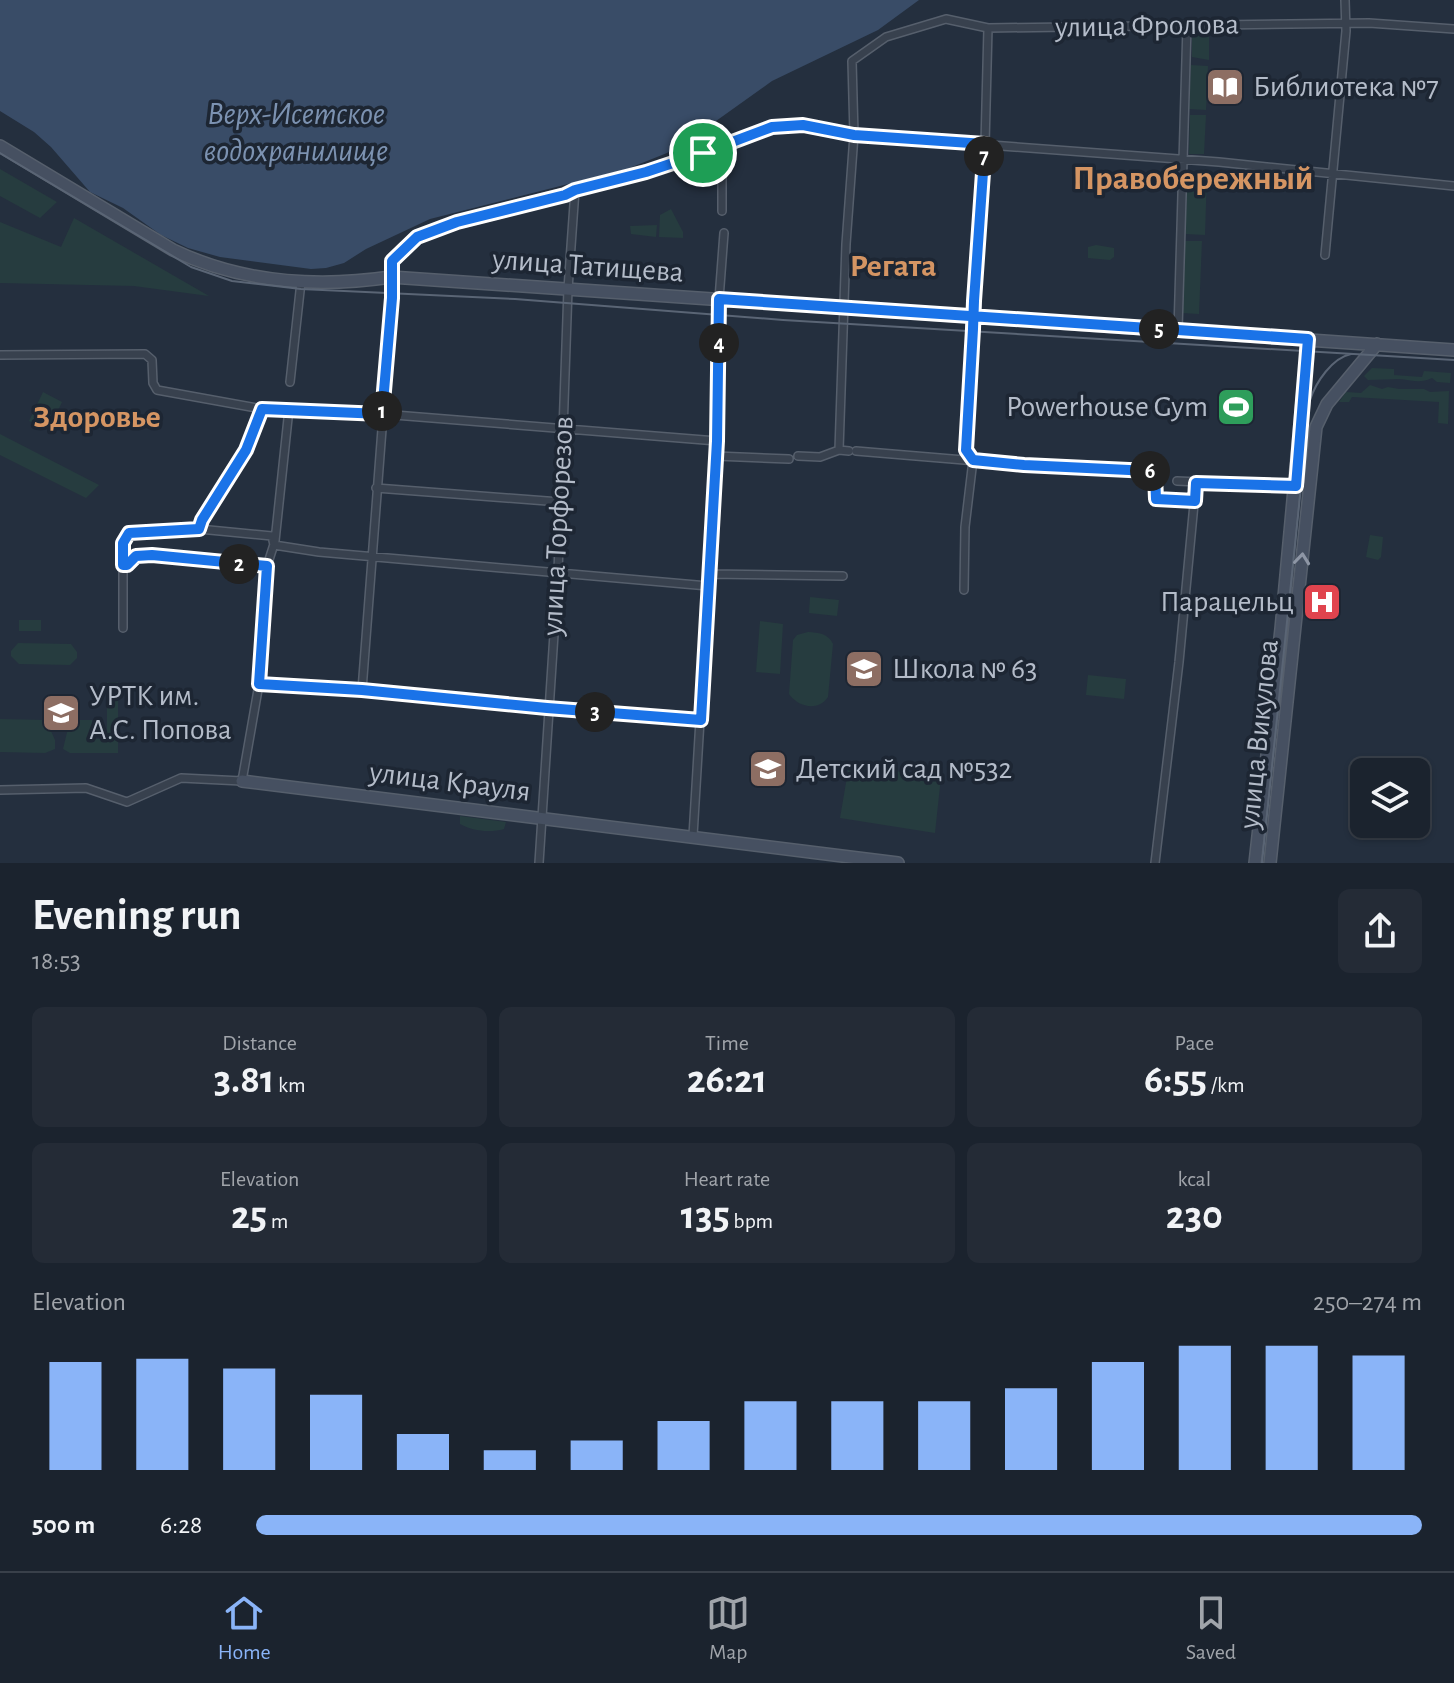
<!DOCTYPE html>
<html lang="en">
<head>
<meta charset="utf-8">
<style>
	body { margin:0; font-family:"Alegreya Sans",sans-serif; background:#242b36; color:#f1f3f6; height:100vh; display:flex; flex-direction:column; font-size:30px; white-space:nowrap }
	* { box-sizing:border-box; margin:0 }
	p { font-size:26px; color:#a0a4aa }
	.icon { flex:none; width:44px; height:44px; fill:none; stroke:currentColor; stroke-width:2; stroke-linecap:round; stroke-linejoin:round }
	.map { position:relative; height:863px; overflow:hidden }
	.side { display:flex; flex-direction:column; background:#1b232e; flex:1 }
	.side>* { flex:none }
	.buttons { position:absolute; left:1350px; top:758px; display:grid; gap:16px }
	.buttons a { display:grid; place-items:center; width:80px; height:80px; border-radius:12px; background:#1b232e; box-shadow:0 2px 6px #0004,0 0 0 2px #39404a; font-size:40px }
	.pin { position:absolute; display:grid; place-items:center; width:68px; height:68px; color:#fff; margin:-34px; border:4px solid #fff; border-radius:50%; box-shadow:0 2px 8px #0007 }
	.km { position:absolute; width:40px; height:40px; margin:-20px; border-radius:50%; background:#222; color:#fff; font-size:22px; line-height:40px; text-align:center }
	.round { display:grid; place-items:center; flex:none; width:84px; height:84px; border-radius:12px; background:#242b36 }
	.summary { display:flex; align-items:center; justify-content:space-between; height:136px; padding:0 32px }
	h1 { font-size:44px; font-weight:700; line-height:60px }
	.metrics { display:grid; grid-template-columns:repeat(3,1fr); gap:12px; height:136px; padding:8px 32px }
	.metrics div { display:grid; align-content:center; border-radius:12px; background:#242b36; text-align:center }
	.metrics b { font-size:40px; font-weight:700 }
	.metrics small { font-size:22px; font-weight:400 }
	.metrics p { font-size:22px }
	.chart { height:224px; padding:16px 32px }
	.chart p { display:flex; justify-content:space-between }
	.chart svg { width:100%; height:144px; margin-top:8px; stroke:#8ab4f8; stroke-width:6 }
	ul { padding:0 32px; list-style:none; font-size:26px }
	li { display:grid; grid-template-columns:128px 96px 1fr; align-items:center; height:60px }
	li i { height:20px; border-radius:10px; background:#8ab4f8 }
	.menu { display:flex; justify-content:space-around; align-items:center; height:112px; border-top:2px solid #39404a; background:#1b232e; font-size:22px; color:#a0a4aa }
	.menu a { display:grid; justify-items:center; gap:4px }
	.menu .selected { color:#8ab4f8 }
	.map>svg:first-child { display:block }
	.green { fill:#263c3f }
	.water { fill:#394c67 }
	.lines { fill:none; stroke-linecap:round; stroke-linejoin:round }
	.street-casing { stroke:#565f6c; stroke-width:10 }
	.secondary-casing { stroke:#565f6c; stroke-width:14 }
	.street { stroke:#38414e; stroke-width:7 }
	.secondary { stroke:#465061; stroke-width:11 }
	.tram { stroke:#5a6575; stroke-width:2 }
	.oneway { stroke:#8e96a5 }
	.route-casing { stroke:#fff; stroke-width:16 }
	.route { stroke:#1a73e8; stroke-width:10 }
	.labels { text-anchor:middle; dominant-baseline:central; stroke-width:7; stroke-linejoin:round; paint-order:stroke }
	.street-label { font-size:30px; fill:#b4bcc9; stroke:#1d2633 }
	.poi-label { font-size:30px; fill:#b4bcc9; stroke:#1d2633; text-anchor:start }
	.water-label { font-size:32px; font-style:italic; fill:#7c92b1; stroke:#1d2633 }
	.neighbourhood-label { font-size:32px; font-weight:bold; fill:#d59563; stroke:#1d2633 }
	.quarter-label { font-size:34px; font-weight:bold; fill:#d59563; stroke:#1d2633 }
</style>
</head>
<body>
<div class="map">
<svg width="1454" height="863" viewBox="0 0 1454 863">
	<rect width="100%" height="100%" fill="#242f3e"/>
	<!-- green -->
	<path class="green" d="M 1192,35 L 1209,35 L 1209,60 L 1192,57 Z
		M 1191,65 L 1208,66 L 1206,110 L 1189,109 Z
		M 1190,115 L 1206,115 L 1204,154 L 1189,154 Z
		M 0,169 L 57,202 L 40,218 L 0,196 Z
		M 1188,172 L 1207,173 L 1205,235 L 1185,234 Z
		M 671,209 L 683,232 L 683,238 L 659,237 L 660,215 Z
		M 74,218 L 209,296 L 134,286 L 0,283 L 0,222 L 61,247 Z
		M 657,225 L 656,237 L 631,234 L 630,226 Z
		M 1185,241 L 1202,241 L 1199,314 L 1182,313 Z
		M 1096,245 L 1114,248 L 1114,257 L 1110,260 L 1088,258 L 1088,247 Z
		M 1372,368 L 1394,369 L 1394,375 L 1422,377 L 1424,371 L 1451,373 L 1450,383 L 1437,382 L 1432,378 C 1420,384 1411,380 1399,379 C 1389,379 1379,380 1368,380 L 1364,376 Z
		M 1370,385 L 1382,389 L 1388,387 L 1399,389 L 1424,389 L 1430,392 L 1449,391 L 1448,424 L 1438,423 L 1439,402 L 1352,397 L 1349,402 L 1339,402 L 1346,392 L 1361,393 Z
		M 43,392 L 62,402 L 49,430 L 29,421 Z
		M 0,434 L 99,485 L 86,498 L 0,455 Z
		M 1370,535 L 1383,537 L 1381,557 L 1378,560 L 1366,557 Z
		M 810,597 L 839,600 L 837,616 L 809,613 Z
		M 19,620 L 41,620 L 41,631 L 19,631 Z
		M 760,621 L 783,624 L 780,674 L 756,672 Z
		M 808,632 C 819,633 828,633 833,644 L 828,697 C 818,712 798,707 789,694 L 793,640 L 797,635 Z
		M 18,643 L 71,644 L 77,652 L 77,658 L 70,665 L 19,664 L 11,656 L 11,651 Z
		M 1088,675 L 1126,679 L 1124,699 L 1086,695 Z
		M 107,682 L 118,682 L 118,753 L 70,753 L 63,749 L 70,720 L 92,720 L 92,739 L 107,739 Z
		M 0,719 L 46,720 L 55,740 L 55,749 L 45,753 L 0,752 Z
		M 849,765 L 941,777 L 935,833 L 840,818 Z
		M 460,816 L 506,822 L 504,829 C 490,833 472,831 460,824 Z"/>
	<!-- water -->
	<path class="water" d="M 0,0 L 919,0 L 878,30 L 772,81 L 702,131 L 667,153 L 627,169 L 430,219 L 366,249 L 344,263 L 326,268 L 311,269 L 220,257 L 188,248 L 161,235 L 123,208 L 90,192 L 51,147 L 34,132 L 0,111 Z"/>
	<g class="lines">
		<defs>
			<path id="street" d="M 722,145 L 722,211
				M 1325,255 L 1346,31 L 1345,0
				M 1178,330 L 1187,26
				M 0,355 L 145,354 L 152,360 L 153,383 L 157,390 L 262,409 L 382,414 L 717,441
				M 290,382 L 301,282
				M 839,450 L 846,244 L 854,135 L 852,61 L 886,37 L 946,19 L 988,28 L 1369,23 L 1454,29
				M 856,451 L 1024,465 L 1150,471 L 1155,475 L 1156,499 L 1195,501
				M 716,456 L 789,459
				M 798,456 L 820,457 L 839,450 L 849,451
				M 1177,481 L 1309,487
				M 376,488 L 560,502
				M 199,529 L 202,520 L 246,450 L 262,409
				M 123,565 L 127,565 L 136,556 L 152,555 L 267,566
				M 709,574 L 843,576
				M 964,590 L 965,527 L 973,460 L 966,450 L 967,442 L 985,144 L 988,28
				M 123,628 L 123,543 L 129,533 L 199,529 L 272,536 L 274,545 L 319,552 L 708,586
				M 259,684 L 362,690 L 547,708 L 701,720
				M 362,690 L 388,351 L 392,261 L 417,237 L 457,222 L 646,172 L 772,127 L 803,125 L 854,135 L 1219,162 L 1454,186
				M 0,790 L 86,788 L 127,802 L 181,778 L 242,781 L 259,684 L 267,566 L 275,541 L 289,409
				M 693,836 L 716,456 L 719,299 L 724,233
				M 539,863 L 558,573 L 568,289 L 575,190
				M 1155,863 L 1179,662 L 1196,483"/>
			<path id="secondary" d="M 0,146 L 173,250 C 242,283 316,288 391,277 L 1454,350
				M 242,781 L 898,863
				M 1255,863 L 1281,629 L 1308,339
				M 1270,863 L 1316,427 L 1327,404 L 1377,344"/>
		</defs>
		<!-- street casing -->
		<use href="#street" class="street-casing"/>
		<!-- secondary casing -->
		<use href="#secondary" class="secondary-casing"/>
		<!-- street -->
		<use href="#street" class="street"/>
		<!-- secondary -->
		<use href="#secondary" class="secondary"/>
		<!-- tram -->
		<path class="tram" d="M 0,153 L 191,267 L 232,281 L 301,289 L 515,299 L 783,320 L 1454,360
			M 1262,863 L 1310,400 C 1316,382 1332,358 1351,354"/>
	</g>
	<!-- one-way arrows -->
	<defs><path id="oneway-chevron" d="M-2-3.5L2.5 0L-2 3.5" fill="none" stroke-width="1.6" stroke-linecap="round" stroke-linejoin="round" transform="scale(2)"/></defs>
	<use class="oneway" href="#oneway-chevron" transform="translate(1302 559) rotate(-84)"/>
	<g class="lines">
		<defs>
			<path id="route" d="M 703,153 L 646,172 L 575,190 L 565,195 L 457,222 L 417,237 L 392,261 L 392,298 L 382,414 L 262,409 L 246,450 L 202,520 L 199,529 L 129,533 L 123,543 L 123,565 L 127,565 L 136,556 L 152,555 L 267,566 L 259,684 L 362,690 L 547,708 L 701,720 L 717,441 L 719,299 L 1178,330 L 1308,339 L 1296,486 L 1196,483 L 1195,501 L 1156,499 L 1155,475 L 1150,471 L 1024,465 L 973,460 L 966,450 L 973,329 L 974,301 L 985,144 L 854,135 L 803,125 L 772,127 L 703,153"/>
		</defs>
		<!-- route casing -->
		<use href="#route" class="route-casing"/>
		<!-- route -->
		<use href="#route" class="route"/>
	</g>
	<!-- icons -->
	<defs>
		<symbol id="library-square" viewBox="-11 -11 22 22"><rect x="-9" y="-9" width="18" height="18" rx="4" fill="#8d6e63" stroke="#1d2633"/><path d="M-6-4Q-3-5.5-.7-3.5V5Q-3 3-6 4ZM6-4Q3-5.5 .7-3.5V5Q3 3 6 4Z" fill="#fff"/></symbol>
		<symbol id="stadium-square" viewBox="-11 -11 22 22"><rect x="-9" y="-9" width="18" height="18" rx="4" fill="#2e9e5b" stroke="#1d2633"/><path d="M0-5a6.5 5 0 1 0 0 10a6.5 5 0 1 0 0-10ZM-3.5-1.8h7v3.6h-7Z" fill="#fff"/></symbol>
		<symbol id="hospital-square" viewBox="-11 -11 22 22"><rect x="-9" y="-9" width="18" height="18" rx="4" fill="#e0444e" stroke="#1d2633"/><path d="M-5-5h3v3.5h4V-5h3V5h-3V1.5h-4V5h-3Z" fill="#fff"/></symbol>
		<symbol id="school-square" viewBox="-11 -11 22 22"><rect x="-9" y="-9" width="18" height="18" rx="4" fill="#8d6e63" stroke="#1d2633"/><path d="M0-5L7-2L0 1L-7-2ZM-4 1L0 2.5L4 1V4Q0 6-4 4Z" fill="#fff"/></symbol>
		<symbol id="university-square" viewBox="-11 -11 22 22"><rect x="-9" y="-9" width="18" height="18" rx="4" fill="#8d6e63" stroke="#1d2633"/><path d="M0-5L7-2L0 1L-7-2ZM-4 1L0 2.5L4 1V4Q0 6-4 4Z" fill="#fff"/></symbol>
	</defs>
	<g fill-rule="evenodd">
		<use href="#library-square" x="1203" y="65" width="44" height="44"/>
		<use href="#stadium-square" x="1214" y="385" width="44" height="44"/>
		<use href="#hospital-square" x="1300" y="580" width="44" height="44"/>
		<use href="#school-square" x="842" y="647" width="44" height="44"/>
		<use href="#university-square" x="39" y="691" width="44" height="44"/>
		<use href="#school-square" x="746" y="747" width="44" height="44"/>
	</g>
	<g class="labels">
		<!-- street labels -->
		<g class="street-label">
			<text transform="translate(1147 26) rotate(-1)">улица Фролова</text>
			<text transform="translate(588 266) rotate(4)">улица Татищева</text>
			<text transform="translate(558 526) rotate(-87)">улица Торфорезов</text>
			<text transform="translate(1259 734) rotate(-84)">улица Викулова</text>
			<text transform="translate(450 782) rotate(7)">улица Крауля</text>
		</g>
		<!-- poi labels -->
		<g class="poi-label">
			<text x="1253" y="87">Библиотека №7</text>
			<text x="1208" y="407" text-anchor="end">Powerhouse Gym</text>
			<text x="1294" y="602" text-anchor="end">Парацельц</text>
			<text x="892" y="669">Школа № 63</text>
			<text x="89" y="696">УРТК им.<tspan x="89" dy="34">А.С. Попова</tspan></text>
			<text x="796" y="769">Детский сад №532</text>
		</g>
		<!-- water labels -->
		<g class="water-label">
			<text x="296" y="114">Верх-Исетское<tspan x="296" dy="37">водохранилище</tspan></text>
		</g>
		<!-- neighbourhood labels -->
		<g class="neighbourhood-label">
			<text x="893" y="266">Регата</text>
			<text x="97" y="417">Здоровье</text>
		</g>
		<!-- quarter labels -->
		<g class="quarter-label">
			<text x="1193" y="179">Правобережный</text>
		</g>
	</g>
</svg>
<div class="buttons">
<a><svg class="icon" aria-label="layers" viewBox="0 0 24 24"><path d="M12 4l9 5-9 5-9-5zM3 14l9 5 9-5"/></svg></a>
</div>
<div class="pin" style="left:703px;top:153px;background:#1e9e55"><svg class="icon" aria-label="arrive" viewBox="0 0 24 24"><path d="M6 21V4h12l-3 4 3 4H6"/></svg></div>
<b class="km" style="left:382px;top:411px">1</b>
<b class="km" style="left:239px;top:564px">2</b>
<b class="km" style="left:595px;top:712px">3</b>
<b class="km" style="left:719px;top:343px">4</b>
<b class="km" style="left:1159px;top:329px">5</b>
<b class="km" style="left:1150px;top:471px">6</b>
<b class="km" style="left:984px;top:156px">7</b>
</div>
<section class="side">
<div class="summary"><div><h1>Evening run</h1><p>18:53</p></div><a class="round"><svg class="icon" aria-label="share" viewBox="0 0 24 24"><path d="M12 15V3M7 8l5-5 5 5M5 13v7h14v-7"/></svg></a></div>
<div class="metrics">
<div><p>Distance</p><b>3.81<small> km</small></b></div>
<div><p>Time</p><b>26:21</b></div>
<div><p>Pace</p><b>6:55<small> /km</small></b></div>
</div>
<div class="metrics">
<div><p>Elevation</p><b>25<small> m</small></b></div>
<div><p>Heart rate</p><b>135<small> bpm</small></b></div>
<div><p>kcal</p><b>230</b></div>
</div>
<div class="chart"><p><span>Elevation</span>250–274 m</p>
<svg viewBox="0 0 160 44" preserveAspectRatio="none"><path d="M5 44V11M15 44V10M25 44V13M35 44V21M45 44V33M55 44V38M65 44V35M75 44V29M85 44V23M95 44V23M105 44V23M115 44V19M125 44V11M135 44V6M145 44V6M155 44V9"/></svg>
</div>
<ul>
<li><b>500 m</b>6:28<i style="width:100%"></i></li>
</ul>
</section>
<nav class="menu">
<a class="selected"><svg class="icon" aria-label="home" viewBox="0 0 24 24"><path d="M3 11l9-7 9 7M6 9v11h12V9"/></svg>Home</a>
<a><svg class="icon" aria-label="map" viewBox="0 0 24 24"><path d="M3 6l6-2 6 2 6-2v14l-6 2-6-2-6 2zM9 4v14M15 6v14"/></svg>Map</a>
<a><svg class="icon" aria-label="saved" viewBox="0 0 24 24"><path d="M7 4h10v16l-5-4-5 4z"/></svg>Saved</a>
</nav>
</body>
</html>
